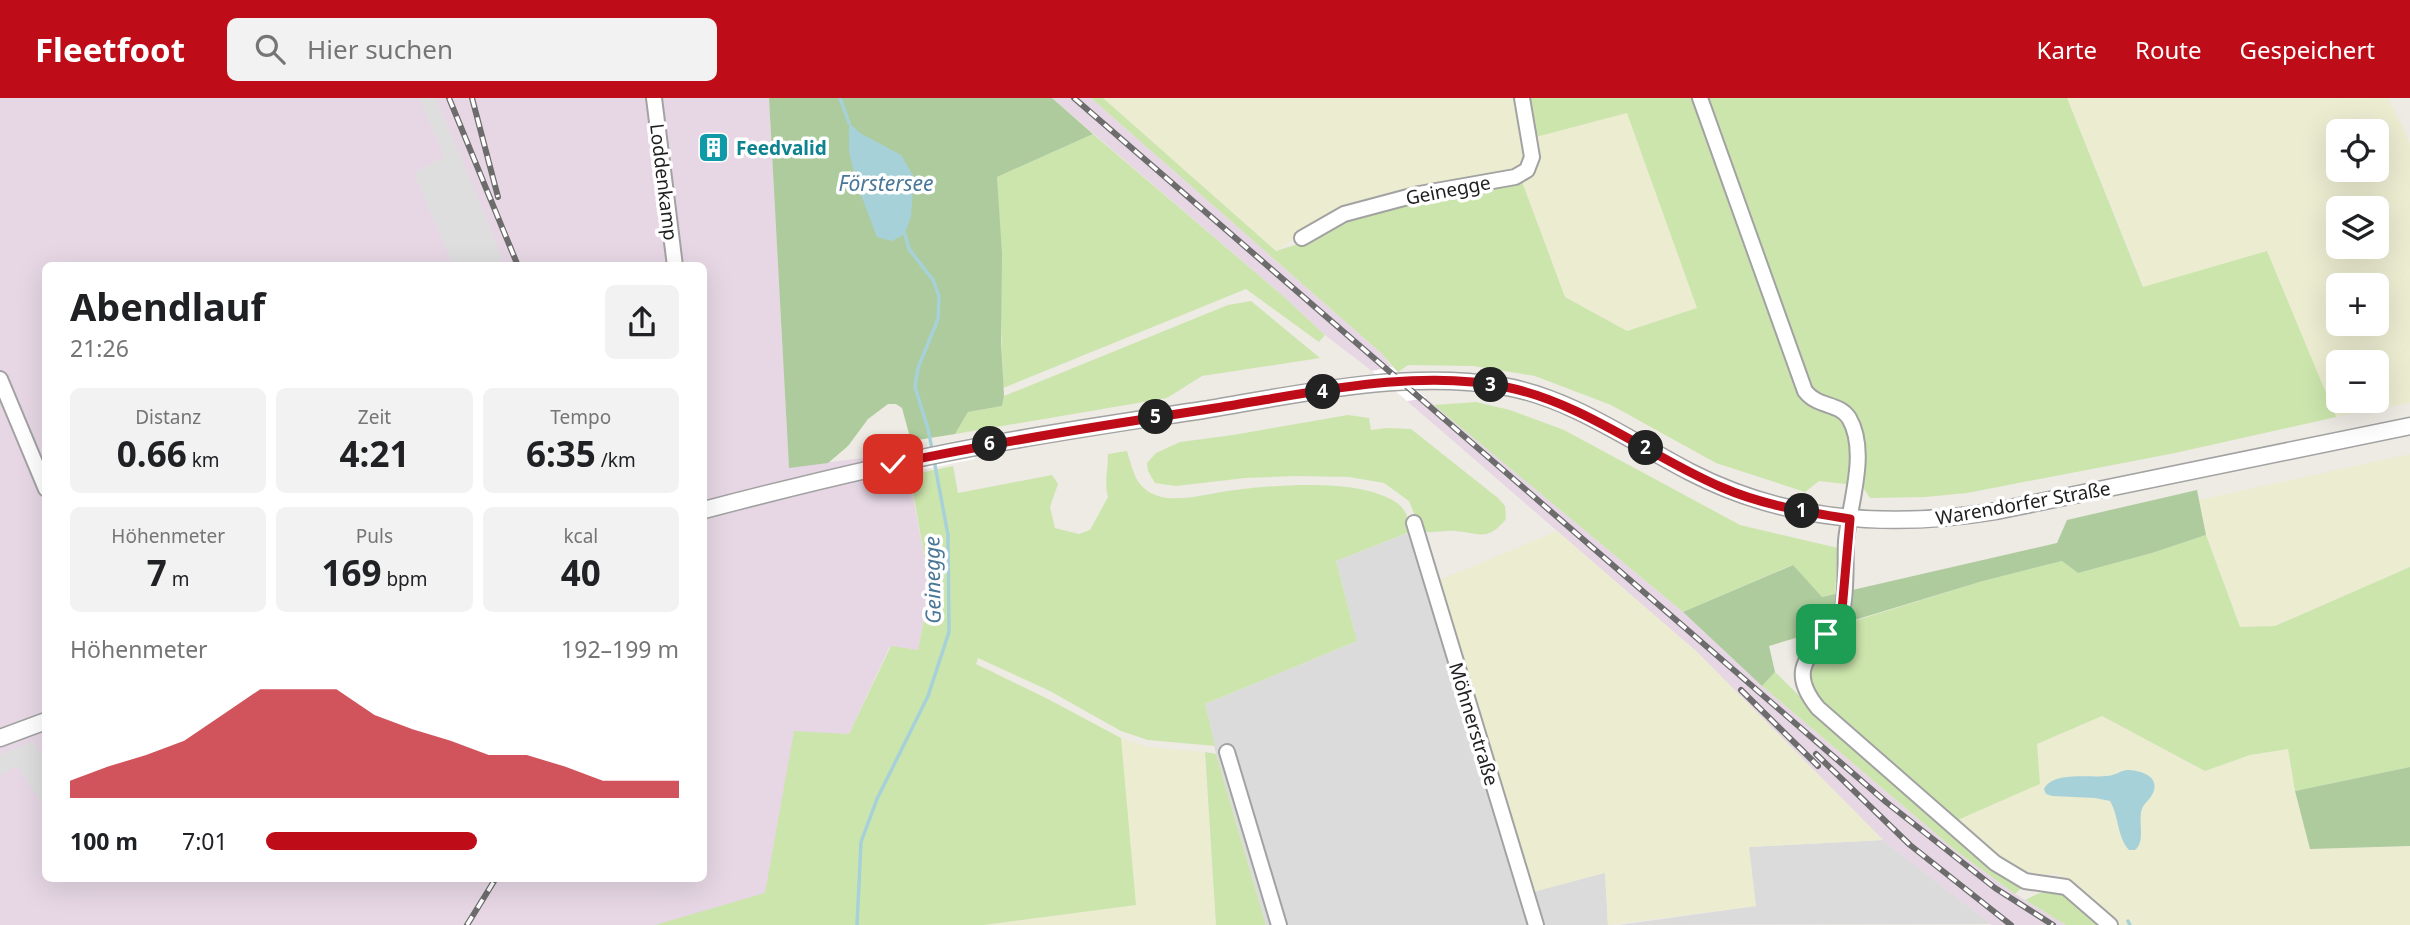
<!DOCTYPE html>
<html lang="de">
<head>
<meta charset="utf-8">
<style>
	body { margin:0; font-family:"Noto Sans",sans-serif; background:#f2f2f2; color:#202124; height:100vh; display:flex; flex-direction:column; font-size:26px; white-space:nowrap }
	* { box-sizing:border-box; margin:0 }
	p { font-size:23px; color:#757577 }
	.icon { flex:none; width:38px; height:38px; fill:none; stroke:currentColor; stroke-width:2; stroke-linecap:round; stroke-linejoin:round }
	.map { position:relative; flex:1; overflow:hidden }
	.sheet { position:absolute; left:42px; top:164px; width:665px; height:620px; display:flex; flex-direction:column; background:#fff; border-radius:10px; box-shadow:0 7px 28px #0002 }
	.sheet>* { flex:none }
	.tools { position:absolute; left:2326px; top:21px; display:grid; gap:14px }
	.tools a { display:grid; place-items:center; width:63px; height:63px; border-radius:10px; background:#fff; box-shadow:0 7px 28px #0002; font-size:35px }
	.pin { position:absolute; display:grid; place-items:center; width:60px; height:60px; color:#fff; margin:-30px; border-radius:14px; box-shadow:0 4px 10px #0006 }
	.km { position:absolute; width:35px; height:35px; margin:-18px; border-radius:50%; background:#222; color:#fff; font-size:19px; line-height:35px; text-align:center }
	.round { display:grid; place-items:center; flex:none; width:74px; height:74px; border-radius:10px; background:#f2f2f2 }
	.head { display:flex; align-items:center; justify-content:space-between; height:119px; padding:0 28px }
	h1 { font-size:38px; font-weight:700; line-height:52px }
	.stats { display:grid; grid-template-columns:repeat(3,1fr); gap:10px; height:119px; padding:7px 28px }
	.stats div { display:grid; align-content:center; border-radius:10px; background:#f2f2f2; text-align:center }
	.stats b { font-size:35px; font-weight:700 }
	.stats small { font-size:19px; font-weight:400 }
	.stats p { font-size:19px }
	.chart { height:196px; padding:14px 28px }
	.chart p { display:flex; justify-content:space-between }
	.chart svg { width:100%; height:126px; margin-top:7px; fill:#be0d19; opacity:.7 }
	ul { padding:0 28px; list-style:none; font-size:23px }
	li { display:grid; grid-template-columns:112px 84px 1fr; align-items:center; height:52px }
	li i { height:18px; border-radius:9px; background:#be0d19 }
	header { display:flex; align-items:center; gap:42px; box-sizing:border-box; height:98px; padding:0 35px; background:#be0d19; color:#fff }
	header strong { font-size:33px }
	nav { display:flex; gap:38px; margin-inline-start:auto; font-size:24px }
	.search { width:490px; height:63px; background:#f2f2f2; display:flex; align-items:center; gap:18px; box-sizing:border-box; padding:0 24px; border-radius:10px; color:#757577; font-size:26px }
	.map>svg:first-child { display:block }
	.residential { fill:#dcdbdb }
	.industrial { fill:#e7d7e5; fill-rule:evenodd }
	.farmland { fill:#ececd1; fill-rule:evenodd }
	.grass { fill:#cce5ad }
	.forest { fill:#adcb9c }
	.parking { fill:#dedede }
	.water { fill:#a7d1d9 }
	.pier { fill:#fff }
	.lines { fill:none; stroke-linecap:round; stroke-linejoin:round }
	.stream { stroke:#a7d1d9; stroke-width:3.5 }
	.minor-casing { stroke:#a2a2a2; stroke-width:18 }
	.tertiary-casing { stroke:#a2a2a2; stroke-width:19 }
	.minor { stroke:#fff; stroke-width:14 }
	.tertiary { stroke:#fff; stroke-width:16 }
	.rail-casing { stroke:#6c6c6c; stroke-width:6 }
	.rail { stroke:#fff; stroke-width:3.5; stroke-dasharray:10; stroke-linecap:butt }
	.route-casing { stroke:#fff; stroke-width:14 }
	.route { stroke:#be0d19; stroke-width:9 }
	.labels { text-anchor:middle; dominant-baseline:central; stroke-width:7; stroke-linejoin:round; paint-order:stroke }
	.culture-label { font-size:19px; font-weight:bold; fill:#0d838f; stroke:#fff; text-anchor:start }
	.street-label { font-size:19px; fill:#1e1e1e; stroke:#fff }
	.water-label { font-size:21px; font-style:italic; fill:#4a7798; stroke:#fff }
</style>
</head>
<body>
<header>
<strong>Fleetfoot</strong>
<div class="search"><svg class="icon" aria-label="search" viewBox="0 0 24 24"><circle cx="10" cy="10" r="6"/><path d="M15 15l6 6"/></svg>Hier suchen</div>
<nav><a>Karte</a><a>Route</a><a>Gespeichert</a></nav>
</header>
<div class="map">
<svg width="2410" height="827" viewBox="0 0 2410 827">
	<rect width="100%" height="100%" fill="#eeeae4"/>
	<!-- residential -->
	<path class="residential" d="M 1420,430 L 1533,794 L 1605,774 L 1608,827 L 1266,827 L 1216,656 L 1205,606 L 1357,543 L 1336,463 Z
		M 1883,742 L 1991,826 L 1619,827 L 1756,808 L 1748,749 Z"/>
	<!-- industrial -->
	<path class="industrial" d="M 0,0 L 769,0 L 789,369 L 897,356 L 911,387 L 930,490 L 918,553 L 890,548 L 849,636 L 773,762 L 766,795 L 769,827 L 0,827 ZM 46,168 L 704,168 L 704,780 L 46,780 Z
		M 1052,0 L 1091,0 L 1381,255 L 1392,269 L 1372,273 L 1325,237 L 1282,197 Z
		M 1426,300 L 1683,514 L 1762,588 L 1955,752 L 2015,796 L 2066,827 L 1992,827 L 1883,742 L 1697,554 L 1407,303 Z"/>
	<!-- farmland -->
	<path class="farmland" d="M 1103,0 L 1519,0 L 1527,59 L 1519,72 L 1314,127 L 1276,153 Z
		M 2067,0 L 2388,0 L 2410,46 L 2410,305 L 2336,319 L 2267,153 L 2144,189 ZM 2338,33 L 2376,33 L 2376,72 L 2338,72 ZM 2338,110 L 2376,110 L 2376,149 L 2338,149 ZM 2338,187 L 2376,187 L 2376,226 L 2338,226 ZM 2338,264 L 2376,264 L 2376,303 L 2338,303 Z
		M 1627,14 L 1697,210 L 1627,233 L 1565,199 L 1521,81 L 1532,40 Z
		M 2410,356 L 2410,469 L 2275,528 L 2240,529 L 2206,437 L 2199,402 Z
		M 1557,433 L 1697,554 L 1883,742 L 1749,749 L 1756,808 L 1608,827 L 1605,775 L 1533,794 L 1432,485 Z
		M 2102,618 L 2205,673 L 2250,657 L 2288,651 L 2295,693 L 2310,751 L 2410,748 L 2410,827 L 2119,827 L 2072,783 L 2055,776 L 2021,778 L 1953,724 L 2040,686 L 2037,646 ZM 2120,673 L 2152,697 L 2142,709 L 2140,718 L 2115,711 L 2110,703 L 2095,700 L 2052,698 L 2060,680 L 2111,678 Z
		M 1121,640 L 1148,649 L 1204,654 L 1216,827 L 984,827 L 1136,807 Z"/>
	<!-- grass -->
	<path class="grass" d="M 1091,0 L 1103,0 L 1276,153 L 1301,145 L 1347,119 L 1421,100 L 1521,81 L 1565,199 L 1627,233 L 1697,210 L 1627,15 L 1532,40 L 1525,0 L 2067,0 L 2143,189 L 2267,153 L 2336,319 L 2175,355 L 1967,395 L 1925,399 L 1870,400 L 1862,388 L 1819,383 L 1805,394 L 1716,365 L 1611,307 L 1535,278 L 1473,268 L 1408,267 L 1398,274 L 1381,255 Z
		M 1093,36 L 1282,197 L 1325,237 L 1319,244 L 1246,191 L 1003,290 L 997,79 Z
		M 1251,203 L 1320,260 L 1202,278 L 1167,300 L 955,336 L 968,314 L 1002,308 L 1004,298 L 1228,207 Z
		M 1476,304 L 1510,312 L 1564,332 L 1740,427 L 1838,450 L 1835,496 L 1822,499 L 1792,467 L 1683,514 L 1434,307 Z
		M 1348,317 L 1369,320 L 1371,332 L 1387,330 L 1411,331 L 1498,400 L 1505,408 L 1506,421 C 1487,444 1480,435 1455,433 C 1443,432 1433,436 1421,433 L 1409,403 L 1384,385 L 1349,379 L 1296,378 L 1245,380 L 1176,388 L 1155,385 L 1148,373 L 1147,365 L 1156,355 L 1180,344 L 1233,337 Z
		M 1127,353 C 1131,365 1134,383 1145,391 C 1166,409 1204,396 1228,393 C 1271,387 1361,379 1397,405 C 1406,411 1409,423 1412,433 L 1336,463 L 1357,543 L 1205,606 L 1215,648 L 1148,642 L 1121,633 L 1050,593 L 978,560 L 976,566 L 1046,600 L 1121,640 L 1136,807 L 984,827 L 655,827 L 765,795 L 794,633 L 849,636 L 891,548 L 918,552 L 930,490 L 910,377 L 953,368 L 958,395 L 1052,377 L 1058,386 L 1050,409 L 1055,430 L 1079,436 L 1090,432 L 1108,399 C 1104,384 1108,372 1108,356 Z
		M 2206,437 L 2240,529 L 2275,528 L 2410,469 L 2410,669 L 2295,693 L 2288,651 L 2250,657 L 2205,673 L 2102,618 L 2037,646 L 2040,686 L 1953,724 L 1824,608 L 1813,590 L 1809,579 L 1810,568 L 1838,528 L 1983,483 L 2062,463 L 2078,475 L 2152,455 Z
		M 1775,574 L 1826,624 L 2022,789 L 2015,796 L 1955,752 L 1762,588 Z
		M 1205,654 L 1216,656 L 1266,827 L 1216,827 Z
		M 2052,792 L 2069,795 L 2104,827 L 2066,827 L 2025,802 L 2037,796 Z"/>
	<!-- forest -->
	<path class="forest" d="M 769,0 L 1052,0 L 1093,36 L 997,79 L 1002,156 L 1001,243 L 1004,298 L 1002,308 L 968,314 L 955,336 L 911,343 L 902,310 L 896,306 L 888,306 L 868,321 L 848,348 L 828,365 L 789,370 Z
		M 2197,392 L 2206,437 L 2152,455 L 2078,475 L 2062,463 L 1983,483 L 1769,548 L 1775,574 L 1762,588 L 1683,514 L 1793,467 L 1822,499 L 2057,445 L 2067,422 Z
		M 2410,669 L 2410,748 L 2310,751 L 2295,693 Z"/>
	<!-- parking -->
	<path class="parking" d="M 419,0 L 436,0 L 502,159 L 500,168 L 453,168 L 414,75 L 444,59 Z
		M 33,643 L 45,664 L 45,711 L 17,667 L 0,678 L 0,657 Z"/>
	<!-- water -->
	<path class="water" d="M 849,25 L 860,35 L 901,57 L 914,79 L 911,118 L 905,136 L 892,143 L 877,139 L 856,84 L 849,53 Z
		M 2127,672 C 2141,672 2162,679 2152,697 C 2148,704 2142,706 2141,715 C 2139,727 2145,744 2135,752 L 2129,752 C 2117,739 2119,718 2110,703 L 2095,700 L 2052,698 L 2046,696 L 2044,691 C 2053,673 2089,680 2106,678 C 2114,678 2120,673 2127,672 Z"/>
	<!-- pier -->
	<path class="pier" d="M 1392,269 L 1398,274 L 1426,300 L 1407,303 L 1372,273 Z
		M 971,340 L 975,361 L 895,377 L 891,356 Z"/>
	<g class="lines">
		<!-- stream -->
		<path class="stream" d="M 840,0 L 849,25
			M 905,136 L 909,151 L 933,182 L 939,198 L 938,221 L 918,270 L 915,289 L 928,331 L 932,351
			M 2128,823 L 2130,827
			M 857,827 L 861,744 L 877,701 L 928,598 L 949,534 L 948,437 L 934,362"/>
		<defs>
			<path id="minor" d="M 654,0 L 675,168
				M 1700,0 L 1805,293 C 1818,310 1838,304 1849,320 C 1869,354 1849,407 1846,443 C 1845,462 1847,496 1842,513 C 1830,550 1777,560 1818,610 L 1995,765 L 2025,783 L 2066,789 L 2110,827
				M 1302,140 L 1344,116 L 1419,96 L 1515,79 L 1527,72 L 1532,59 L 1522,0
				M 0,281 L 46,391
				M 1414,425 L 1536,827
				M 1227,654 L 1279,827"/>
			<path id="tertiary" d="M 704,412 C 792,389 881,367 971,350 C 1048,335 1125,324 1203,312 C 1300,296 1403,272 1502,288 C 1570,299 1630,343 1690,374 C 1787,424 1890,431 1996,413 L 2410,328
				M 0,640 L 46,623"/>
		</defs>
		<!-- minor casing -->
		<use href="#minor" class="minor-casing"/>
		<!-- tertiary casing -->
		<use href="#tertiary" class="tertiary-casing"/>
		<!-- minor -->
		<use href="#minor" class="minor"/>
		<!-- tertiary -->
		<use href="#tertiary" class="tertiary"/>
		<defs>
			<path id="rail" d="M 449,0 L 518,168
				M 472,0 L 498,99
				M 1074,0 L 1886,704 L 1995,790 L 2053,827
				M 1741,592 L 1818,668
				M 1816,656 L 1910,747 L 2011,827
				M 467,827 L 496,780"/>
		</defs>
		<!-- rail casing -->
		<use href="#rail" class="rail-casing"/>
		<!-- rail -->
		<use href="#rail" class="rail"/>
	</g>
	<g class="lines">
		<defs>
			<path id="route" d="M 893,366 C 1002,343 1112,326 1222,309 C 1310,295 1418,270 1506,289 C 1584,305 1649,358 1721,389 C 1762,407 1806,414 1850,421 L 1842,512 L 1836,524 L 1826,536"/>
		</defs>
		<!-- route casing -->
		<use href="#route" class="route-casing"/>
		<!-- route -->
		<use href="#route" class="route"/>
	</g>
	<!-- icons -->
	<defs>
		<symbol id="building-square" viewBox="-11 -11 22 22"><rect x="-9" y="-9" width="18" height="18" rx="4" fill="#0f9aa8" stroke="#fff"/><path d="M-4-6H4V6H1V3H-1V6H-4ZM-2.5-4.3h1.7v1.8h-1.7ZM.8-4.3h1.7v1.8H.8ZM-2.5-1h1.7V.8h-1.7ZM.8-1h1.7V.8H.8Z" fill="#fff"/></symbol>
	</defs>
	<g fill-rule="evenodd">
		<use href="#building-square" x="696" y="32" width="35" height="35"/>
	</g>
	<g class="labels">
		<!-- culture labels -->
		<g class="culture-label">
			<text x="736" y="50">Feedvalid</text>
		</g>
		<!-- street labels -->
		<g class="street-label">
			<text transform="translate(664 84) rotate(83)">Loddenkamp</text>
			<text transform="translate(1448 92) rotate(-11)">Geinegge</text>
			<text transform="translate(2023 405) rotate(-10)">Warendorfer Straße</text>
			<text transform="translate(1474 626) rotate(73)">Möhnerstraße</text>
		</g>
		<!-- water labels -->
		<g class="water-label">
			<text x="886" y="85">Förstersee</text>
			<text transform="translate(932 482) rotate(-91)">Geinegge</text>
		</g>
	</g>
</svg>
<div class="tools">
<a><svg class="icon" aria-label="locate" viewBox="0 0 24 24"><circle cx="12" cy="12" r="6"/><path d="M12 2v4M12 18v4M2 12h4M18 12h4"/></svg></a>
<a><svg class="icon" aria-label="layers" viewBox="0 0 24 24"><path d="M12 4l9 5-9 5-9-5zM3 14l9 5 9-5"/></svg></a>
<a>+</a>
<a>−</a>
</div>
<div class="pin" style="left:1826px;top:536px;background:#1e9e55"><svg class="icon" aria-label="arrive" viewBox="0 0 24 24"><path d="M6 21V4h12l-3 4 3 4H6"/></svg></div>
<div class="pin" style="left:893px;top:366px;background:#d93025"><svg class="icon" aria-label="check" viewBox="0 0 24 24"><path d="M5 12l5 5 9-10"/></svg></div>
<b class="km" style="left:1802px;top:413px">1</b>
<b class="km" style="left:1646px;top:350px">2</b>
<b class="km" style="left:1491px;top:287px">3</b>
<b class="km" style="left:1323px;top:294px">4</b>
<b class="km" style="left:1156px;top:319px">5</b>
<b class="km" style="left:990px;top:346px">6</b>
<section class="sheet">
<div class="head"><div><h1>Abendlauf</h1><p>21:26</p></div><a class="round"><svg class="icon" aria-label="share" viewBox="0 0 24 24"><path d="M12 15V3M7 8l5-5 5 5M5 13v7h14v-7"/></svg></a></div>
<div class="stats">
<div><p>Distanz</p><b>0.66<small> km</small></b></div>
<div><p>Zeit</p><b>4:21</b></div>
<div><p>Tempo</p><b>6:35<small> /km</small></b></div>
</div>
<div class="stats">
<div><p>Höhenmeter</p><b>7<small> m</small></b></div>
<div><p>Puls</p><b>169<small> bpm</small></b></div>
<div><p>kcal</p><b>40</b></div>
</div>
<div class="chart"><p><span>Höhenmeter</span>192–199 m</p>
<svg viewBox="0 0 160 44" preserveAspectRatio="none"><path d="M0 44V38L10 33L20 29L30 24L40 15L50 6L60 6L70 6L80 15L90 20L100 24L110 29L120 29L130 33L140 38L150 38L160 38V44z"/></svg>
</div>
<ul>
<li><b>100 m</b>7:01<i style="width:51%"></i></li>
</ul>
</section>
</div>
</body>
</html>
